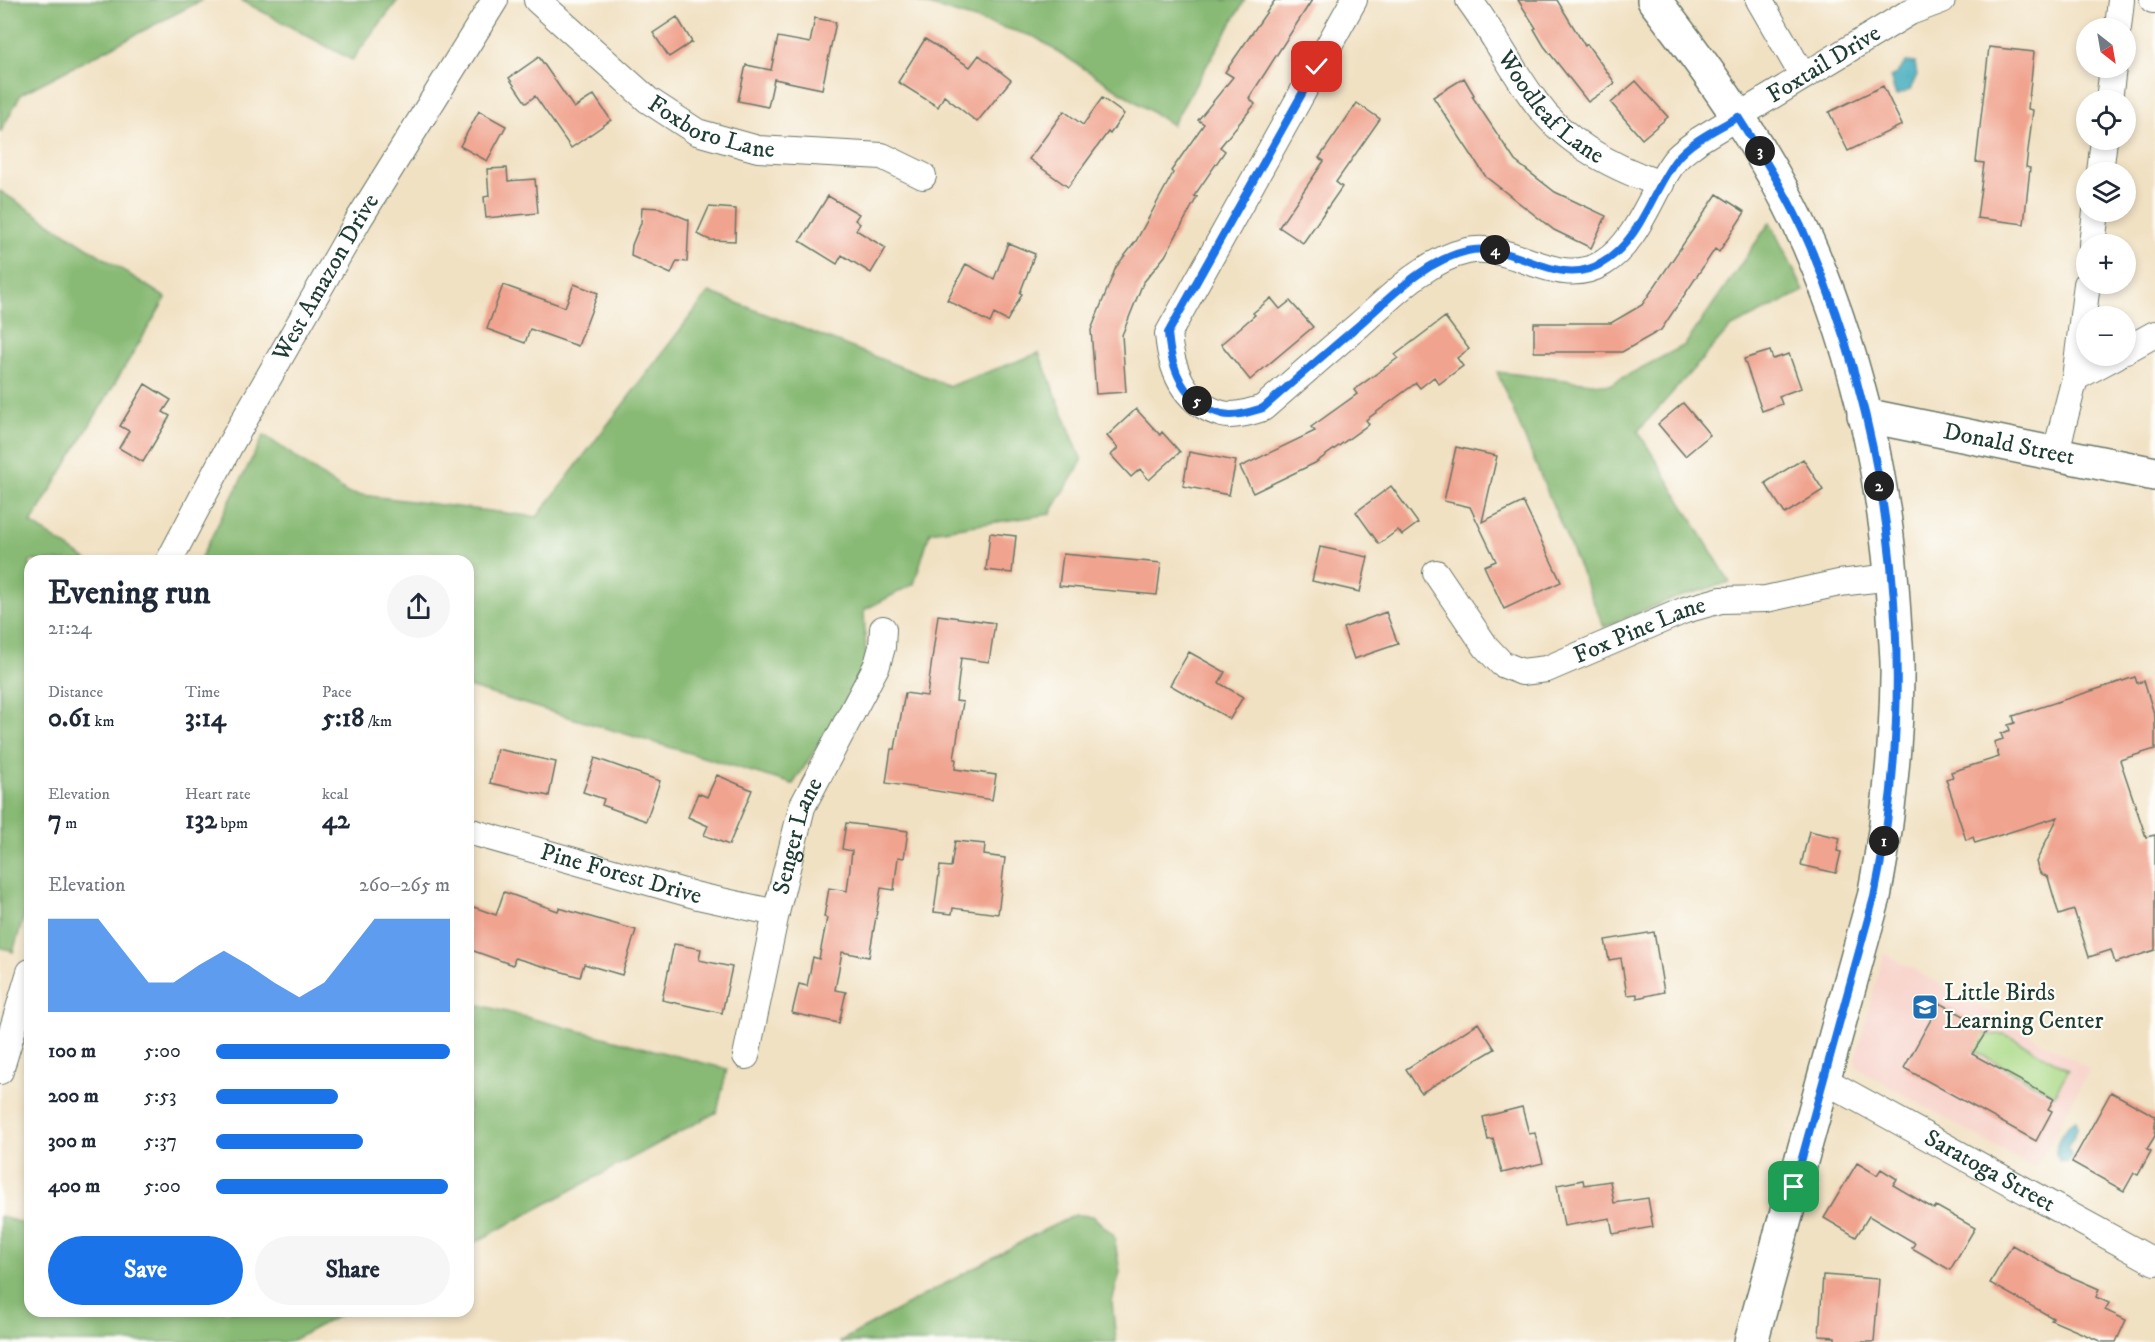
<!DOCTYPE html>
<html lang="en">
<head>
<meta charset="utf-8">
<style>
	body { margin:0; font-family:"IM FELL DW Pica",serif; background:#f6f6f7; color:#1f2937; height:100vh; display:flex; flex-direction:column; font-size:22px; white-space:nowrap }
	* { box-sizing:border-box; margin:0 }
	p { font-size:20px; color:#747a83 }
	.icon { flex:none; width:33px; height:33px; fill:none; stroke:currentColor; stroke-width:2; stroke-linecap:round; stroke-linejoin:round }
	.map { position:relative; flex:1; overflow:hidden }
	.side { position:absolute; left:24px; top:555px; width:450px; height:762px; display:flex; flex-direction:column; background:#fff; border-radius:18px; box-shadow:0 3px 9px #0003 }
	.side>* { flex:none }
	.needle { width:39px; rotate:149deg }
	.fabs { position:absolute; left:2076px; top:18px; display:grid; gap:12px }
	.fabs a { display:grid; place-items:center; width:60px; height:60px; border-radius:50%; background:#fff; box-shadow:0 3px 9px #0003; font-size:30px }
	.pin { position:absolute; display:grid; place-items:center; width:51px; height:51px; color:#fff; margin:-26px; border-radius:12px; box-shadow:0 3px 9px #0006 }
	.km { position:absolute; width:30px; height:30px; margin:-15px; border-radius:50%; background:#222; color:#fff; font-size:16px; line-height:30px; text-align:center }
	.round { display:grid; place-items:center; flex:none; width:63px; height:63px; border-radius:32px; background:#f6f6f7 }
	.headline { display:flex; align-items:center; justify-content:space-between; height:102px; padding:0 24px }
	h1 { font-size:33px; font-weight:800; line-height:45px }
	.metrics { display:grid; grid-template-columns:repeat(3,1fr); gap:9px; height:102px; padding:6px 24px }
	.metrics div { display:grid; align-content:center }
	.metrics b { font-size:26px; font-weight:800 }
	.metrics small { font-size:16px; font-weight:400 }
	.metrics p { font-size:16px }
	.chart { height:168px; padding:12px 24px }
	.chart p { display:flex; justify-content:space-between }
	.chart svg { width:100%; height:108px; margin-top:6px; fill:#1a73e8; opacity:.7 }
	.action { display:flex; gap:12px; margin-top:auto; padding:12px 24px }
	.action a { flex:1; height:69px; border-radius:36px; background:#1a73e8; color:#fff; font-size:24px; font-weight:800; line-height:69px; text-align:center }
	.action a+a { background:#f6f6f7; color:#1f2937 }
	ul { padding:0 24px; list-style:none; font-size:20px }
	li { display:grid; grid-template-columns:96px 72px 1fr; align-items:center; height:45px }
	li i { height:15px; border-radius:8px; background:#1a73e8 }
	.map>svg:first-child { display:block }
	.built { fill:#f7d1c9 }
	.green { fill:#abda88; stroke:#658c5e; stroke-width:1.5 }
	.forest { fill:#88ba74; stroke:#547c54; stroke-width:1.5 }
	.water { fill:#3ca9bb; stroke:#2e7378; stroke-width:1.5 }
	.building { fill:#f0a38e }
	.lines { fill:none; stroke-linecap:round; stroke-linejoin:round }
	.minor-casing { stroke:#687666; stroke-width:28 }
	.tertiary-casing { stroke:#687666; stroke-width:36 }
	.secondary-casing { stroke:#687666; stroke-width:36 }
	.minor { stroke:#fff; stroke-width:26 }
	.tertiary { stroke:#fff; stroke-width:33 }
	.secondary { stroke:#fff; stroke-width:33 }
	.route-casing { stroke:#fff; stroke-width:12 }
	.route { stroke:#1a73e8; stroke-width:8 }
	.labels { text-anchor:middle; dominant-baseline:central; stroke-width:4.5; stroke-linejoin:round; paint-order:stroke }
	.street-label { font-size:24px; fill:#1f3d34; stroke:#fdfcf7 }
	.poi-label { font-size:24px; fill:#1f3d34; stroke:#fdfcf7; text-anchor:start }
</style>
</head>
<body>
<div class="map">
<svg width="2155" height="1342" viewBox="0 0 2155 1342">
	<rect width="100%" height="100%" fill="#fdfcf7"/>
	<filter id="ink" filterUnits="userSpaceOnUse"><feTurbulence type="fractalNoise" baseFrequency=".0167" numOctaves="2"/><feDisplacementMap in="SourceGraphic" scale="12" xChannelSelector="R" yChannelSelector="G"/><feConvolveMatrix kernelMatrix="1 2 1 2 8 2 1 2 1" color-interpolation-filters="sRGB"/></filter>
	<filter id="wash" filterUnits="userSpaceOnUse"><feTurbulence type="fractalNoise" baseFrequency=".008" numOctaves="4" result="noise"/><feDisplacementMap in="SourceGraphic" scale="24" xChannelSelector="R" yChannelSelector="G"/><feGaussianBlur stdDeviation="1.35" result="paint"/><feColorMatrix in="noise" values="0 0 0 0 0 0 0 0 0 0 0 0 0 0 0 0 0 1.4 0 .05"/><feComposite in="paint" operator="in"/></filter>
	<g filter="url(#wash)">
		<rect width="100%" height="100%" fill="#f1e1c3"/>
		<!-- built -->
		<path class="built" d="M 1884,953 L 2090,1069 L 2035,1169 L 1857,1068 L 1855,1061 Z"/>
		<!-- green -->
		<path class="green" d="M 1980,1031 L 1987,1035 L 2005,1034 L 2069,1069 L 2054,1095 L 1975,1051 L 1974,1041 Z"/>
		<!-- forest -->
		<path class="forest" d="M 0,0 L 202,0 L 21,94 L 0,133 Z
			M 241,0 L 398,0 L 352,60 Z
			M 912,0 L 1245,0 L 1172,125 L 1035,37 Z
			M 0,191 L 166,298 L 31,523 L 88,561 L 30,561 L 30,897 L 13,952 L 0,947 Z
			M 1770,222 L 1804,291 L 1730,328 L 1638,431 L 1730,582 L 1669,600 L 1604,627 L 1497,372 L 1609,385 L 1685,345 Z
			M 709,292 L 950,386 L 1039,353 L 1082,461 L 1050,514 L 930,532 L 914,584 L 864,610 L 866,658 L 837,717 L 793,784 L 468,687 L 468,561 L 199,561 L 264,435 L 347,493 L 537,517 Z
			M 468,1002 L 727,1069 L 717,1112 L 468,1246 Z
			M 1075,1215 L 1093,1216 L 1114,1236 L 1120,1272 L 1112,1302 L 1116,1342 L 839,1342 L 1034,1235 Z
			M 0,1216 L 30,1226 L 30,1311 L 347,1311 L 289,1342 L 0,1342 Z"/>
		<!-- water -->
		<path class="water" d="M 1906,62 L 1915,63 L 1917,75 L 1910,90 L 1896,96 L 1890,77 L 1896,74 Z
			M 2076,1120 C 2080,1131 2072,1138 2068,1147 L 2072,1154 L 2071,1158 L 2067,1162 L 2059,1161 C 2050,1151 2064,1123 2076,1120 Z"/>
		<g id="blocks">
			<!-- building -->
			<path class="building" d="M 1275,0 L 1312,0 L 1249,98 L 1255,104 L 1220,147 L 1225,151 L 1194,196 L 1197,197 L 1165,256 L 1143,283 L 1122,335 L 1126,392 L 1096,394 L 1091,330 L 1116,267 L 1136,241 L 1173,173 L 1171,171 L 1204,124 L 1198,120 L 1233,77 L 1225,72 Z
				M 1518,0 L 1557,0 L 1585,46 L 1587,44 L 1615,83 L 1588,102 L 1544,46 L 1534,29 L 1536,28 Z
				M 677,17 L 692,42 L 669,57 L 653,33 Z
				M 815,18 L 836,22 L 822,89 L 774,79 L 768,107 L 738,101 L 746,65 L 771,70 L 778,37 L 810,43 Z
				M 925,39 L 970,67 L 979,55 L 1011,80 L 977,122 L 944,96 L 938,107 L 898,82 Z
				M 1989,47 L 2034,52 L 2028,109 L 2033,110 L 2026,167 L 2030,168 L 2024,224 L 1977,218 L 1984,163 L 1976,162 Z
				M 539,57 L 574,108 L 594,95 L 611,120 L 571,148 L 535,96 L 526,103 L 509,78 Z
				M 1464,78 L 1474,95 L 1472,96 L 1515,161 L 1555,192 L 1606,216 L 1591,248 L 1554,230 L 1486,177 L 1433,97 Z
				M 1636,81 L 1668,117 L 1642,139 L 1611,103 Z
				M 1883,86 L 1902,125 L 1848,151 L 1829,112 Z
				M 1102,98 L 1124,114 L 1110,134 L 1108,132 L 1068,187 L 1029,159 L 1064,111 L 1083,125 Z
				M 1357,103 L 1380,119 L 1336,182 L 1342,187 L 1303,243 L 1279,227 L 1324,161 L 1319,158 Z
				M 479,111 L 506,126 L 487,161 L 460,146 Z
				M 507,168 L 508,181 L 535,179 L 538,213 L 486,218 L 484,197 L 489,196 L 487,169 Z
				M 1717,194 L 1745,212 L 1719,252 L 1715,249 L 1661,330 L 1622,352 L 1534,352 L 1534,323 L 1611,323 L 1642,305 Z
				M 828,196 L 859,214 L 855,220 L 860,224 L 856,230 L 886,248 L 871,273 L 842,255 L 837,264 L 800,241 Z
				M 642,207 L 660,208 L 689,220 L 687,262 L 677,261 L 671,274 L 631,256 L 632,245 L 641,223 Z
				M 709,207 L 736,209 L 735,241 L 710,240 L 697,234 Z
				M 1008,243 L 1035,254 L 1020,293 L 1022,294 L 1007,321 L 994,314 L 990,323 L 947,300 L 966,264 L 994,279 Z
				M 574,284 L 598,293 L 578,346 L 530,329 L 525,343 L 487,329 L 503,285 L 565,307 Z
				M 1271,298 L 1280,309 L 1290,301 L 1313,327 L 1250,380 L 1221,344 L 1255,315 L 1253,313 Z
				M 1445,317 L 1469,349 L 1457,358 L 1463,366 L 1439,384 L 1434,377 L 1420,388 L 1416,383 L 1366,420 L 1369,424 L 1315,463 L 1253,493 L 1240,467 L 1315,431 L 1311,427 L 1357,394 L 1354,390 L 1398,358 L 1395,355 Z
				M 1770,351 L 1773,359 L 1789,354 L 1801,388 L 1779,396 L 1782,404 L 1762,411 L 1744,359 Z
				M 145,384 L 171,400 L 163,412 L 170,416 L 143,462 L 119,448 L 129,431 L 120,426 Z
				M 1683,403 L 1710,435 L 1685,456 L 1658,424 Z
				M 1136,409 L 1160,435 L 1162,432 L 1180,452 L 1149,480 L 1140,469 L 1131,477 L 1111,455 L 1118,448 L 1107,436 Z
				M 1456,447 L 1497,456 L 1482,522 L 1523,502 L 1561,582 L 1504,609 L 1484,566 L 1496,561 L 1470,507 L 1444,501 Z
				M 1189,452 L 1236,461 L 1229,495 L 1183,486 Z
				M 1803,459 L 1823,490 L 1785,514 L 1765,483 Z
				M 1391,486 L 1418,523 L 1402,535 L 1398,530 L 1379,544 L 1356,512 Z
				M 990,533 L 1016,536 L 1012,573 L 986,570 Z
				M 1320,547 L 1368,557 L 1360,592 L 1312,581 Z
				M 1063,554 L 1161,563 L 1157,595 L 1059,586 Z
				M 1386,612 L 1398,644 L 1354,659 L 1343,628 Z
				M 938,615 L 995,623 L 989,662 L 961,658 L 956,701 L 963,702 L 954,759 L 956,759 L 955,769 L 996,775 L 992,800 L 886,783 L 891,749 L 895,749 L 905,693 L 927,696 Z
				M 1189,652 L 1225,672 L 1219,683 L 1243,697 L 1230,719 L 1170,685 Z
				M 2135,677 L 2137,683 L 2144,681 L 2155,717 L 2155,749 L 2120,760 L 2146,837 L 2155,835 L 2155,950 L 2115,963 L 2111,950 L 2089,957 L 2074,910 L 2059,915 L 2048,877 L 2040,873 L 2036,862 L 2058,817 L 1975,843 L 1973,837 L 1966,840 L 1946,779 L 1953,777 L 1951,772 L 1999,757 L 1994,742 L 2003,739 L 2001,734 L 2010,730 L 2008,725 L 2015,723 L 2013,716 Z
				M 497,749 L 556,762 L 549,796 L 490,783 Z
				M 595,758 L 660,781 L 646,821 L 602,805 L 604,799 L 583,792 Z
				M 717,775 L 752,790 L 729,845 L 704,835 L 708,826 L 688,817 L 698,793 L 707,797 Z
				M 846,823 L 908,831 L 904,858 L 898,857 L 894,890 L 881,888 L 869,957 L 842,952 L 835,990 L 846,992 L 839,1023 L 792,1013 L 799,984 L 807,986 L 813,957 L 819,959 L 827,918 L 824,917 L 829,888 L 847,891 L 852,851 L 842,849 Z
				M 1809,831 L 1840,838 L 1837,851 L 1841,852 L 1836,873 L 1801,865 Z
				M 955,841 L 985,844 L 984,855 L 1005,858 L 998,914 L 953,908 L 952,914 L 934,912 L 940,866 L 951,867 Z
				M 504,892 L 558,911 L 559,908 L 636,930 L 622,975 L 584,964 L 580,977 L 515,958 L 513,965 L 468,949 L 468,905 L 496,915 Z
				M 1654,932 L 1664,992 L 1637,998 L 1637,994 L 1627,995 L 1621,958 L 1609,960 L 1605,940 Z
				M 674,944 L 701,949 L 699,960 L 732,967 L 722,1013 L 662,1000 Z
				M 1940,1003 L 1988,1029 L 1972,1054 L 2054,1099 L 2048,1109 L 2052,1111 L 2036,1141 L 1904,1068 Z
				M 1478,1023 L 1495,1049 L 1421,1093 L 1406,1069 Z
				M 2111,1092 L 2155,1116 L 2155,1136 L 2147,1149 L 2151,1151 L 2138,1175 L 2134,1173 L 2124,1191 L 2072,1162 Z
				M 1522,1107 L 1529,1134 L 1535,1133 L 1543,1163 L 1502,1173 L 1493,1139 L 1488,1140 L 1483,1117 Z
				M 1857,1163 L 1877,1175 L 1881,1169 L 1897,1179 L 1893,1185 L 1934,1209 L 1936,1206 L 1975,1228 L 1950,1270 L 1912,1248 L 1915,1243 L 1869,1216 L 1856,1237 L 1824,1218 Z
				M 1583,1180 L 1584,1185 L 1610,1181 L 1614,1203 L 1648,1198 L 1653,1227 L 1613,1234 L 1610,1218 L 1564,1226 L 1557,1185 Z
				M 2012,1245 L 2060,1272 L 2099,1289 L 2096,1297 L 2109,1303 L 2105,1310 L 2126,1320 L 2116,1342 L 2102,1342 L 2051,1320 L 2053,1318 L 1990,1283 Z
				M 1823,1275 L 1879,1279 L 1874,1342 L 1835,1342 L 1835,1337 L 1819,1336 Z"/>
		</g>
	</g>
	<g filter="url(#ink)">
		<use href="#blocks" fill-opacity="0" stroke="#687666" stroke-width="1.5"/>
		<g class="lines">
			<defs>
				<g id="minor">
					<path id="s1" d="M 537,0 L 648,100 L 697,132 L 758,149 L 882,156 L 923,176"/>
					<path id="s2" d="M 1354,0 L 1168,334 C 1171,369 1183,403 1222,414 C 1235,417 1250,412 1263,408 C 1295,380 1327,352 1359,325 C 1391,297 1425,260 1467,251 C 1514,241 1557,291 1603,263 C 1639,241 1650,193 1675,160 C 1682,152 1692,146 1699,140 L 1910,12 L 1942,0"/>
					<path id="s3" d="M 1469,0 C 1493,32 1511,69 1535,101 C 1564,142 1614,168 1661,184"/>
					<path d="M 1759,0 L 1803,76"/>
					<path d="M 2153,0 L 2155,0"/>
					<path d="M 2118,28 L 2121,0"/>
					<path d="M 2109,100 L 2113,68"/>
					<path d="M 2100,172 L 2104,140"/>
					<path d="M 2092,244 L 2096,212"/>
					<path d="M 2126,350 L 2155,334"/>
					<path d="M 2075,378 L 2116,356"/>
					<path d="M 2055,455 L 2075,378 L 2087,284"/>
					<path id="s4" d="M 169,561 L 230,445 L 359,219 L 495,0"/>
					<path id="s5" d="M 1436,573 L 1486,647 L 1502,664 L 1522,672 L 1547,669 L 1685,610 L 1721,600 L 1766,599 L 1839,583 L 1892,577"/>
					<path id="s6" d="M 468,831 L 698,896 L 776,913"/>
					<path id="s7" d="M 746,1056 L 776,913 L 802,807 L 877,665 L 882,647 L 883,629"/>
					<path d="M 0,1071 L 30,972"/>
					<path id="s8" d="M 1824,1080 L 2155,1262"/>
				</g>
				<g id="tertiary">
					<path id="s9" d="M 1864,415 L 2155,474"/>
				</g>
				<path id="secondary" d="M 1654,0 C 1712,75 1769,155 1808,243 C 1859,359 1887,488 1894,615 C 1895,636 1898,657 1897,678 C 1896,752 1888,824 1874,897 L 1751,1342"/>
			</defs>
			<!-- minor casing -->
			<use href="#minor" class="minor-casing"/>
			<!-- tertiary casing -->
			<use href="#tertiary" class="tertiary-casing"/>
			<!-- secondary casing -->
			<use href="#secondary" class="secondary-casing"/>
			<!-- minor -->
			<use href="#minor" class="minor"/>
			<!-- tertiary -->
			<use href="#tertiary" class="tertiary"/>
			<!-- secondary -->
			<use href="#secondary" class="secondary"/>
		</g>
	</g>
	<g class="lines" filter="url(#ink)">
		<defs>
			<path id="route" d="M 1317,67 L 1168,333 C 1171,369 1183,403 1222,414 C 1235,417 1250,412 1263,408 C 1295,380 1327,352 1359,325 C 1391,297 1424,261 1467,251 C 1514,240 1556,291 1602,263 C 1639,242 1651,194 1675,161 C 1690,141 1717,129 1738,117 C 1764,158 1790,199 1809,244 C 1895,446 1920,682 1874,897 L 1794,1187"/>
		</defs>
		<!-- route casing -->
		<use href="#route" class="route-casing"/>
		<!-- route -->
		<use href="#route" class="route"/>
	</g>
	<!-- icons -->
	<defs>
		<symbol id="school-square" viewBox="-11 -11 22 22"><rect x="-9" y="-9" width="18" height="18" rx="4" fill="#1f6fb2" stroke="#fdfcf7"/><path d="M0-5L7-2L0 1L-7-2ZM-4 1L0 2.5L4 1V4Q0 6-4 4Z" fill="#fff"/></symbol>
	</defs>
	<g fill-rule="evenodd">
		<use href="#school-square" x="1910" y="992" width="30" height="30"/>
	</g>
	<g class="labels">
		<!-- street labels -->
		<g class="street-label">
			<text stroke="none"><textPath href="#s2" startOffset="1232">Foxtail Drive</textPath></text>
			<text stroke="none"><textPath href="#s3" startOffset="136">Woodleaf Lane</textPath></text>
			<text stroke="none"><textPath href="#s1" startOffset="220">Foxboro Lane</textPath></text>
			<text stroke="none"><textPath href="#s4" startOffset="324">West Amazon Drive</textPath></text>
			<text stroke="none"><textPath href="#s9" startOffset="148">Donald Street</textPath></text>
			<text stroke="none"><textPath href="#s5" startOffset="260">Fox Pine Lane</textPath></text>
			<text stroke="none"><textPath href="#s7" startOffset="226">Senger Lane</textPath></text>
			<text stroke="none"><textPath href="#s6" startOffset="159">Pine Forest Drive</textPath></text>
			<text stroke="none"><textPath href="#s8" startOffset="189">Saratoga Street</textPath></text>
		</g>
		<!-- poi labels -->
		<g class="poi-label">
			<text x="1944" y="993">Little Birds<tspan x="1944" dy="28">Learning Center</tspan></text>
		</g>
	</g>
</svg>
<div class="fabs">
<a><svg class="needle" viewBox="-14 -14 28 28"><path d="M0-13l5 13h-10z" fill="#e53935"/><path d="M0 13l5-13h-10z" fill="#747a83"/></svg></a>
<a><svg class="icon" aria-label="locate" viewBox="0 0 24 24"><circle cx="12" cy="12" r="6"/><path d="M12 2v4M12 18v4M2 12h4M18 12h4"/></svg></a>
<a><svg class="icon" aria-label="layers" viewBox="0 0 24 24"><path d="M12 4l9 5-9 5-9-5zM3 14l9 5 9-5"/></svg></a>
<a>+</a>
<a>−</a>
</div>
<div class="pin" style="left:1794px;top:1187px;background:#1e9e55"><svg class="icon" aria-label="arrive" viewBox="0 0 24 24"><path d="M6 21V4h12l-3 4 3 4H6"/></svg></div>
<div class="pin" style="left:1317px;top:67px;background:#d93025"><svg class="icon" aria-label="check" viewBox="0 0 24 24"><path d="M5 12l5 5 9-10"/></svg></div>
<b class="km" style="left:1884px;top:841px">1</b>
<b class="km" style="left:1879px;top:486px">2</b>
<b class="km" style="left:1760px;top:151px">3</b>
<b class="km" style="left:1495px;top:250px">4</b>
<b class="km" style="left:1197px;top:401px">5</b>
<section class="side">
<div class="headline"><div><h1>Evening run</h1><p>21:24</p></div><a class="round"><svg class="icon" aria-label="share" viewBox="0 0 24 24"><path d="M12 15V3M7 8l5-5 5 5M5 13v7h14v-7"/></svg></a></div>
<div class="metrics">
<div><p>Distance</p><b>0.61<small> km</small></b></div>
<div><p>Time</p><b>3:14</b></div>
<div><p>Pace</p><b>5:18<small> /km</small></b></div>
</div>
<div class="metrics">
<div><p>Elevation</p><b>7<small> m</small></b></div>
<div><p>Heart rate</p><b>132<small> bpm</small></b></div>
<div><p>kcal</p><b>42</b></div>
</div>
<div class="chart"><p><span>Elevation</span>260–265 m</p>
<svg viewBox="0 0 160 44" preserveAspectRatio="none"><path d="M0 44V6L10 6L20 6L30 19L40 32L50 32L60 25L70 19L80 25L90 32L100 38L110 32L120 19L130 6L140 6L150 6L160 6V44z"/></svg>
</div>
<ul>
<li><b>100 m</b>5:00<i style="width:100%"></i></li>
<li><b>200 m</b>5:53<i style="width:52%"></i></li>
<li><b>300 m</b>5:37<i style="width:63%"></i></li>
<li><b>400 m</b>5:00<i style="width:99%"></i></li>
</ul>
<div class="action"><a>Save</a><a>Share</a></div>
</section>
</div>
</body>
</html>
